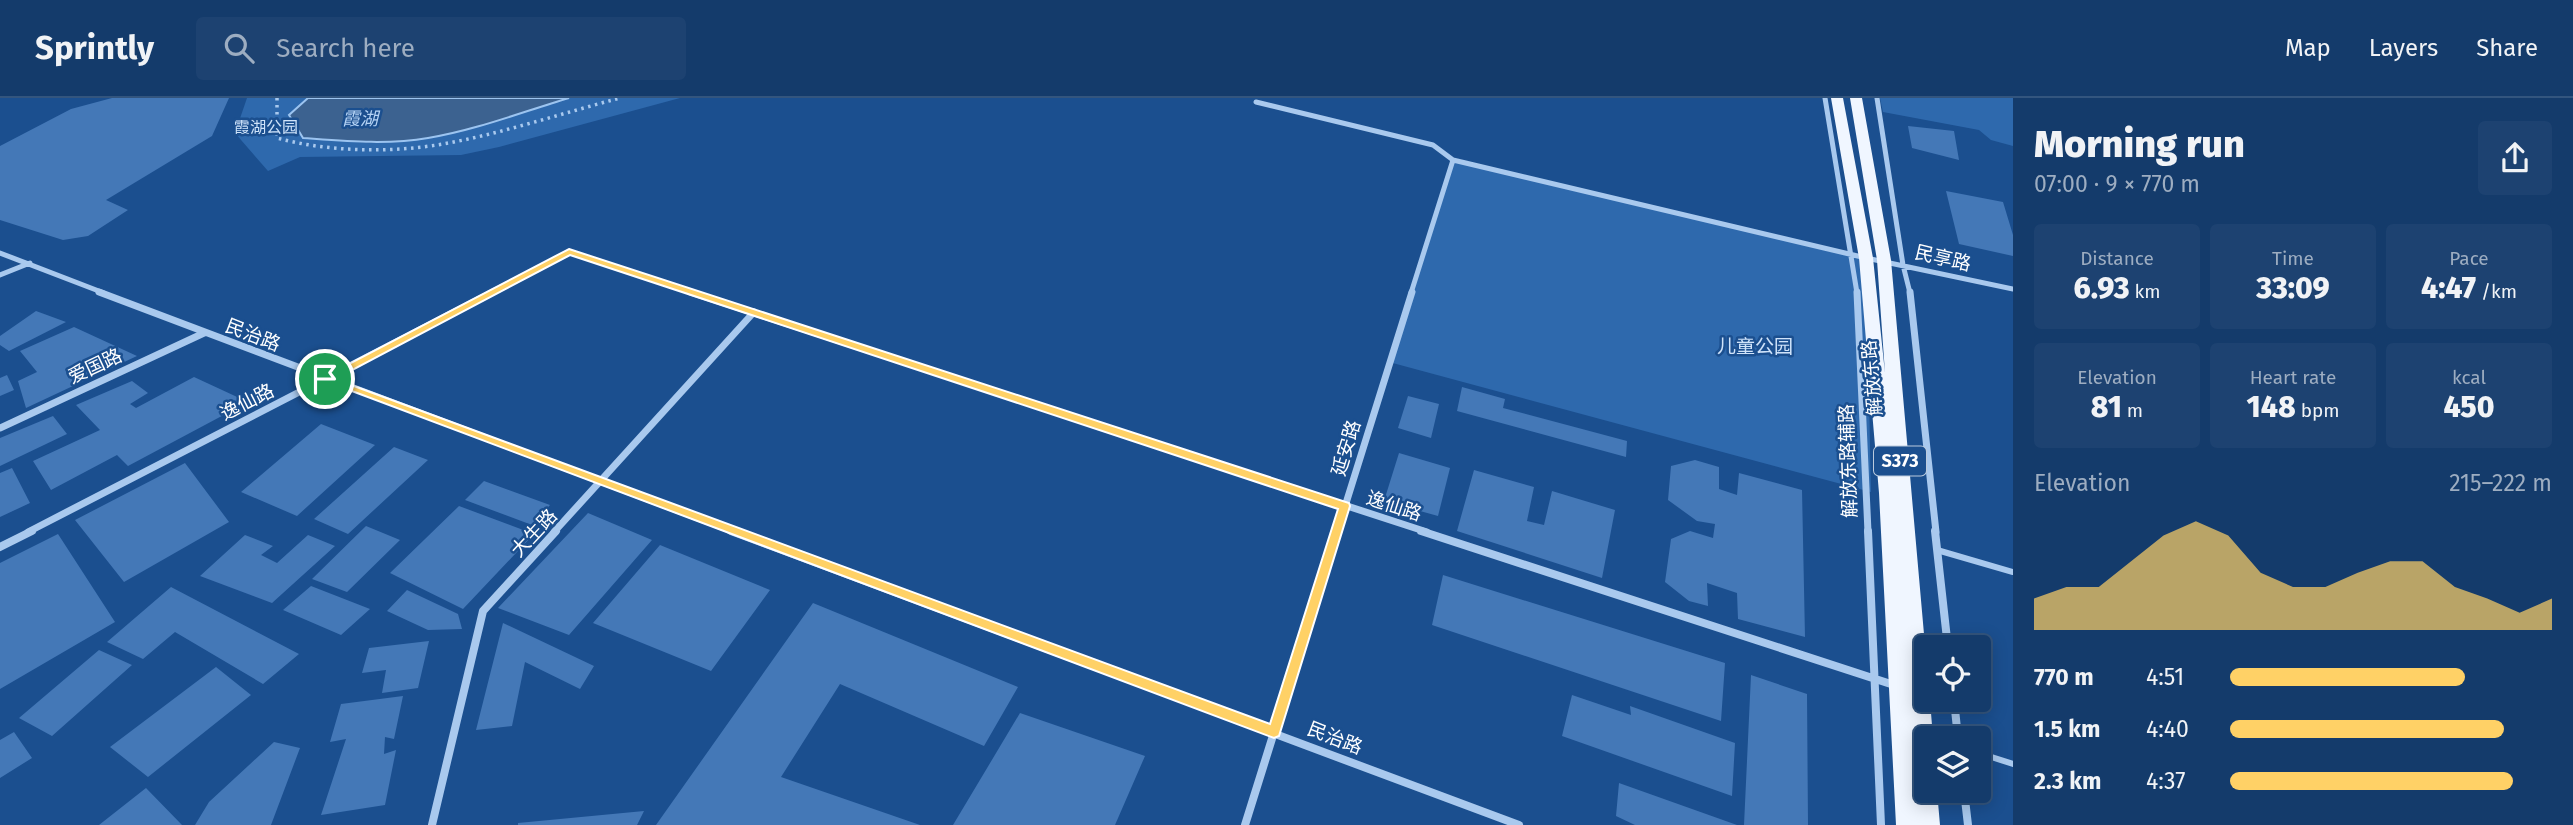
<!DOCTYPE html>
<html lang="en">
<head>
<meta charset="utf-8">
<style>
	body { margin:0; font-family:"Fira Sans","Noto Sans SC",sans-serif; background:#1d4271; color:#f1f3f6; height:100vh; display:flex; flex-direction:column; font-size:26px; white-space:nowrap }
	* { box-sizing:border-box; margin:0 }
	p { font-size:23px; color:#9dadc1 }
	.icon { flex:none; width:38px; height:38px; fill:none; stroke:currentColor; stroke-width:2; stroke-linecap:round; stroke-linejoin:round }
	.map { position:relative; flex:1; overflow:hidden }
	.panel { display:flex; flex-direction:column; background:#143b6b; width:560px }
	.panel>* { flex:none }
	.fabs { position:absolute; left:1914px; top:537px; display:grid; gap:14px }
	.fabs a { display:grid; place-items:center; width:77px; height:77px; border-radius:7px; background:#143b6b; box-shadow:0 4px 18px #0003,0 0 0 2px #33557e; font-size:35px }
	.pin { position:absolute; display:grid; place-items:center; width:60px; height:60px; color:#fff; margin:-30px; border:4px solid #fff; border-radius:50%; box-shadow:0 2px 7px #0007 }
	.round { display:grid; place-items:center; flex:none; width:74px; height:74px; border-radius:7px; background:#1d4271 }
	.overview { display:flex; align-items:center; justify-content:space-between; height:119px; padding:0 21px }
	h1 { font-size:38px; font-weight:800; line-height:52px }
	.stats { display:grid; grid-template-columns:repeat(3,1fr); gap:10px; height:119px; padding:7px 21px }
	.stats div { display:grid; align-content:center; border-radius:7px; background:#1d4271; text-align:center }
	.stats b { font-size:30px; font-weight:800 }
	.stats small { font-size:19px; font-weight:400 }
	.stats p { font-size:19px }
	.chart { height:196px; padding:14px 21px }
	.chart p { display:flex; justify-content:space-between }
	.chart svg { width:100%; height:126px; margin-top:7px; fill:#ffd166; opacity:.7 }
	ul { padding:0 21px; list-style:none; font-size:23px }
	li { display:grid; grid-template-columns:112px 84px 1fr; align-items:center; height:52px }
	li i { height:18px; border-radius:9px; background:#ffd166 }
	header { display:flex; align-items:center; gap:42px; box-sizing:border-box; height:98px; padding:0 35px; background:#143b6b; border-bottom:2px solid #33557e }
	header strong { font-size:33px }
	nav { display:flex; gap:38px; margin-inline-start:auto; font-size:24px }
	.search { width:490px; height:63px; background:#1d4271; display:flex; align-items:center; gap:18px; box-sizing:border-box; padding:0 24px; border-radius:7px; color:#9dadc1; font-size:26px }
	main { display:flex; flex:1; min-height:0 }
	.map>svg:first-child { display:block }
	.green { fill:#2e69ad }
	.water { fill:#3c6290; stroke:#9cc4f0; stroke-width:2 }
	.building { fill:#4478b7 }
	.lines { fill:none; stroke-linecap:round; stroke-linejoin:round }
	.path { stroke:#a9c9ee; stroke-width:3.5; stroke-dasharray:2.5 4.5; stroke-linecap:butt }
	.service { stroke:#a9c9ee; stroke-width:6 }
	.minor-far2 { stroke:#a9c9ee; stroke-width:5 }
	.minor-far1 { stroke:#a9c9ee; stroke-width:7 }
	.minor { stroke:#a9c9ee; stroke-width:8 }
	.primary { fill:#f0f6ff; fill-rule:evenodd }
	.route { fill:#ffd166; stroke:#fff; stroke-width:2; fill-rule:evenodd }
	.labels { text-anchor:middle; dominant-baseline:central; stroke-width:5; stroke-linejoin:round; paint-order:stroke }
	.far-park-label { font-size:16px; fill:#cfe3fa; stroke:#1b4f8f }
	.far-water-label { font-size:18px; font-style:italic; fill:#b5d3f5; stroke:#1b4f8f }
	.shield { fill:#1b4f8f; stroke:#bbcadd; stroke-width:2 }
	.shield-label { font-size:18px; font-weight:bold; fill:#fff }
	.street-label { font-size:19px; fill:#fff; stroke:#1b4f8f }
	.park-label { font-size:19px; fill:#cfe3fa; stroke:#1b4f8f }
</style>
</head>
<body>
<header>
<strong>Sprintly</strong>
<div class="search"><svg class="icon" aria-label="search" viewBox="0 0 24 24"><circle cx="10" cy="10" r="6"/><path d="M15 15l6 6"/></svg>Search here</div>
<nav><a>Map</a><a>Layers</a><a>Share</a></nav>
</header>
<main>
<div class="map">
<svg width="2013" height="727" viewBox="0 0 2013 727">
	<rect width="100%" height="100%" fill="#1b4f8f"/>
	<!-- green -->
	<path class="green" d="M 247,0 L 308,0 L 289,17 L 303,40 L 368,45 L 427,40 L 469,31 L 569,0 L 680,0 L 499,49 L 461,57 L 300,59 L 268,73 L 235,35 Z
		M 1880,0 L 2013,0 L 2013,48 L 1991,42 L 1979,32 L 1883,14 Z
		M 1453,62 L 1866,160 L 1871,394 L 1389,264 Z"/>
	<!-- water -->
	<path class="water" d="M 308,0 L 569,0 C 522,14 476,32 428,40 C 387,47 345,43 303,40 L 289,17 Z"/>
	<!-- building -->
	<path class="building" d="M 112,0 L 229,0 L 212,38 L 106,102 L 128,112 L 88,138 L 63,142 L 0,122 L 0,48 L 71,11 Z
		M 1908,28 L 1954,33 L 1959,62 L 1912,50 Z
		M 1946,93 L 2003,104 L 2013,137 L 2013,158 L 1959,146 Z
		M 36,213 L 66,224 L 9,253 L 0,247 L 0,238 Z
		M 74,229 L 137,258 L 26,310 L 18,283 L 37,274 L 20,253 Z
		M 7,277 L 14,292 L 0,298 L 0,280 Z
		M 194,279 L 248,304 L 128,368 L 117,357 L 51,392 L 33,363 L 100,332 L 76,307 L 132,283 L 148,295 L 130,306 L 136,310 Z
		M 1462,289 L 1505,301 L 1503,310 L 1627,343 L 1626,359 L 1457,313 Z
		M 1408,298 L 1439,306 L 1431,340 L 1398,330 Z
		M 53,318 L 67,336 L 0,368 L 0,340 Z
		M 321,326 L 375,347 L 297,418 L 241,394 Z
		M 394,349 L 428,362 L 348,436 L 314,421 Z
		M 1399,355 L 1450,370 L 1438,418 L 1384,403 Z
		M 1695,362 L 1719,369 L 1719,391 L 1737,397 L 1739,375 L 1802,392 L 1805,539 L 1738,521 L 1737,495 L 1707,485 L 1708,508 L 1689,503 L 1665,484 L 1671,441 L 1690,433 L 1713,440 L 1715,426 L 1697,423 L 1668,402 L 1671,368 Z
		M 185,365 L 229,424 L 124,484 L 75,422 Z
		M 12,370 L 30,405 L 0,419 L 0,375 Z
		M 1474,372 L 1534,389 L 1527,423 L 1544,427 L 1552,393 L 1615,412 L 1602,480 L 1457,433 Z
		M 484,383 L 550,407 L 532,427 L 465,402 Z
		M 459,408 L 534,436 L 463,511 L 390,475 Z
		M 588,415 L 652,442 L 569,537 L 498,510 Z
		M 366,428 L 400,442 L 347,494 L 312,481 Z
		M 58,436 L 115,524 L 0,591 L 0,465 Z
		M 245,437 L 273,448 L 261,457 L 277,465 L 308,437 L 335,448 L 272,505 L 200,478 Z
		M 660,447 L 770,492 L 711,573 L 593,525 Z
		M 1443,477 L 1725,565 L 1721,623 L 1432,527 Z
		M 311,488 L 370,511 L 341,537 L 283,512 Z
		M 171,489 L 299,556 L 263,586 L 175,534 L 143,561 L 107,544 Z
		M 407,492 L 458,516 L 462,531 L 428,532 L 387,513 Z
		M 813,505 L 1018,589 L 984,648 L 840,586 L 781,679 L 920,727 L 656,727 Z
		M 503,525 L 594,568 L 580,591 L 525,564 L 512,628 L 476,632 Z
		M 429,543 L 418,590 L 382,595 L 386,572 L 362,575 L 369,550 Z
		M 99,552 L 132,567 L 52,638 L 19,620 Z
		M 216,569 L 251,597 L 148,679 L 110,649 Z
		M 1751,577 L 1807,596 L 1808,727 L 1744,727 Z
		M 1572,597 L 1631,617 L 1630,608 L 1735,645 L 1732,698 L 1562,638 Z
		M 403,598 L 394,641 L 385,639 L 384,656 L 396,652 L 385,707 L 321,717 L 346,641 L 330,644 L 341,606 Z
		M 1020,615 L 1145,658 L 1115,727 L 953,727 Z
		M 14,634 L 32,660 L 0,680 L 0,642 Z
		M 274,644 L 300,650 L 271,727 L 195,727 L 209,704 Z
		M 1619,685 L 1737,727 L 1635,727 L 1616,718 Z
		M 146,690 L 182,727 L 99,727 Z
		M 644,713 L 637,727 L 518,727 L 518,725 Z"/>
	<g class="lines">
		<!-- path -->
		<path class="path" d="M 277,0 L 277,40 C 328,54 391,55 443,46 C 500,36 563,15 620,0"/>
		<!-- service -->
		<path class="service" d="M 1937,452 L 2013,474
			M 1979,655 L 2013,666"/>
		<!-- minor-far2 -->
		<path class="minor-far2" d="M 1825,0 L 1857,195
			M 1877,0 L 1903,167 L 1910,195
			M 1256,4 L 1433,47 L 1453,62 L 1866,160 L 2013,191
			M 0,155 L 104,195
			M 0,177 L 30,165
			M 489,195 L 569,154 L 695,195
			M 1411,195 L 1453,62"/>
		<!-- minor-far1 -->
		<path class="minor-far1" d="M 99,194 L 735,434
			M 690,194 L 1427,434
			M 1857,194 L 1868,434
			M 1910,194 L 1936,434
			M 0,330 L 204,235
			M 28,434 L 493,194
			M 554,434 L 754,214
			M 1337,434 L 1412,194"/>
		<!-- minor -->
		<path class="minor" d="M 731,433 L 1519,727
			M 1421,433 L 1897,588
			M 1868,433 L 1881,727
			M 1935,433 L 1948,550
			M 0,449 L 32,433
			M 1954,602 L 1958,640
			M 1964,693 L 1968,727
			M 432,727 L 483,513 L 556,433
			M 1245,727 L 1337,433"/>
		<!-- primary -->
		<path class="primary" d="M 1831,0 L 1843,0 L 1873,160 L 1885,275 L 1877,162 L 1850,0 L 1862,0 L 1891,162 L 1927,570 L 1927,602 L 1930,602 L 1933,640 L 1927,640 L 1927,693 L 1937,693 L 1940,727 L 1896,727 L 1879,395 L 1859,160 Z"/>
	</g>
	<!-- route -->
	<path class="route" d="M 569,151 L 1349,405 L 1350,408 L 1279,638 L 1274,640 L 320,281 ZM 570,157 L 1338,411 L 1270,626 L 335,281 Z"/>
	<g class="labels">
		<!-- far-park labels -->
		<g class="far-park-label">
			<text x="266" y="29">霞湖公园</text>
		</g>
		<!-- far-water labels -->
		<g class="far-water-label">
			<text x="360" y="21">霞湖</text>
		</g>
		<!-- shield labels -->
		<rect class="shield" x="1874" y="348.5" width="52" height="29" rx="5"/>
		<g class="shield-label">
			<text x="1900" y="363">S373</text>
		</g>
		<!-- street labels -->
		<g class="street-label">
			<text transform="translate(1943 160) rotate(13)">民享路</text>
			<text transform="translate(253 237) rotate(21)">民治路</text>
			<text transform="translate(95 268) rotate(-25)">爱国路</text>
			<text transform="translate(1872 280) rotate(-95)">解放东路</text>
			<text transform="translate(247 304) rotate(-27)">逸仙路</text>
			<text transform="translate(1346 350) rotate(-73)">延安路</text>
			<text transform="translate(1848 363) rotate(-92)">解放东路辅路</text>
			<text transform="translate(1394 408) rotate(18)">逸仙路</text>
			<text transform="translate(534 435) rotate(-47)">大生路</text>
			<text transform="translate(1335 640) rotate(21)">民治路</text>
		</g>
		<!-- park labels -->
		<g class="park-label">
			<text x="1755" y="248">儿童公园</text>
		</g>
	</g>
</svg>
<div class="fabs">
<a><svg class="icon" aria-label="locate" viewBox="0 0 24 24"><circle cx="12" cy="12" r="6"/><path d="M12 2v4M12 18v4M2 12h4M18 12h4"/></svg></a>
<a><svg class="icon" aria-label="layers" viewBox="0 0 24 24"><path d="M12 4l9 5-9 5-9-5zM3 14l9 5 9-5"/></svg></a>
</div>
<div class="pin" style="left:325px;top:281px;background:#1e9e55"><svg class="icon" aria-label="arrive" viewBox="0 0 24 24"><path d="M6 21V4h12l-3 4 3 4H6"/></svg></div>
</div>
<section class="panel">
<div class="overview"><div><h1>Morning run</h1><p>07:00 · 9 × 770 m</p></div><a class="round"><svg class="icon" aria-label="share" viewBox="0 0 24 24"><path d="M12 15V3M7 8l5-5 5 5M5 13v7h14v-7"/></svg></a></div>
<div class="stats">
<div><p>Distance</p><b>6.93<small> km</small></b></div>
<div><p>Time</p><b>33:09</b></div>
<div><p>Pace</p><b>4:47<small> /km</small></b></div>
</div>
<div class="stats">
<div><p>Elevation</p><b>81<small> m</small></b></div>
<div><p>Heart rate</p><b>148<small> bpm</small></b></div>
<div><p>kcal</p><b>450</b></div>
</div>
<div class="chart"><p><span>Elevation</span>215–222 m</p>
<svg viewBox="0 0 160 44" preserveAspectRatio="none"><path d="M0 44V33L10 29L20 29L30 20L40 11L50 6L60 11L70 24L80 29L90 29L100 24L110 20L120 20L130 29L140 33L150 38L160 33V44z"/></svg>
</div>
<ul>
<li><b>770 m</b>4:51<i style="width:73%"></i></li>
<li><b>1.5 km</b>4:40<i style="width:85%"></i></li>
<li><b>2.3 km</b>4:37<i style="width:88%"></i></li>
</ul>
</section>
</main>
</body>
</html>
